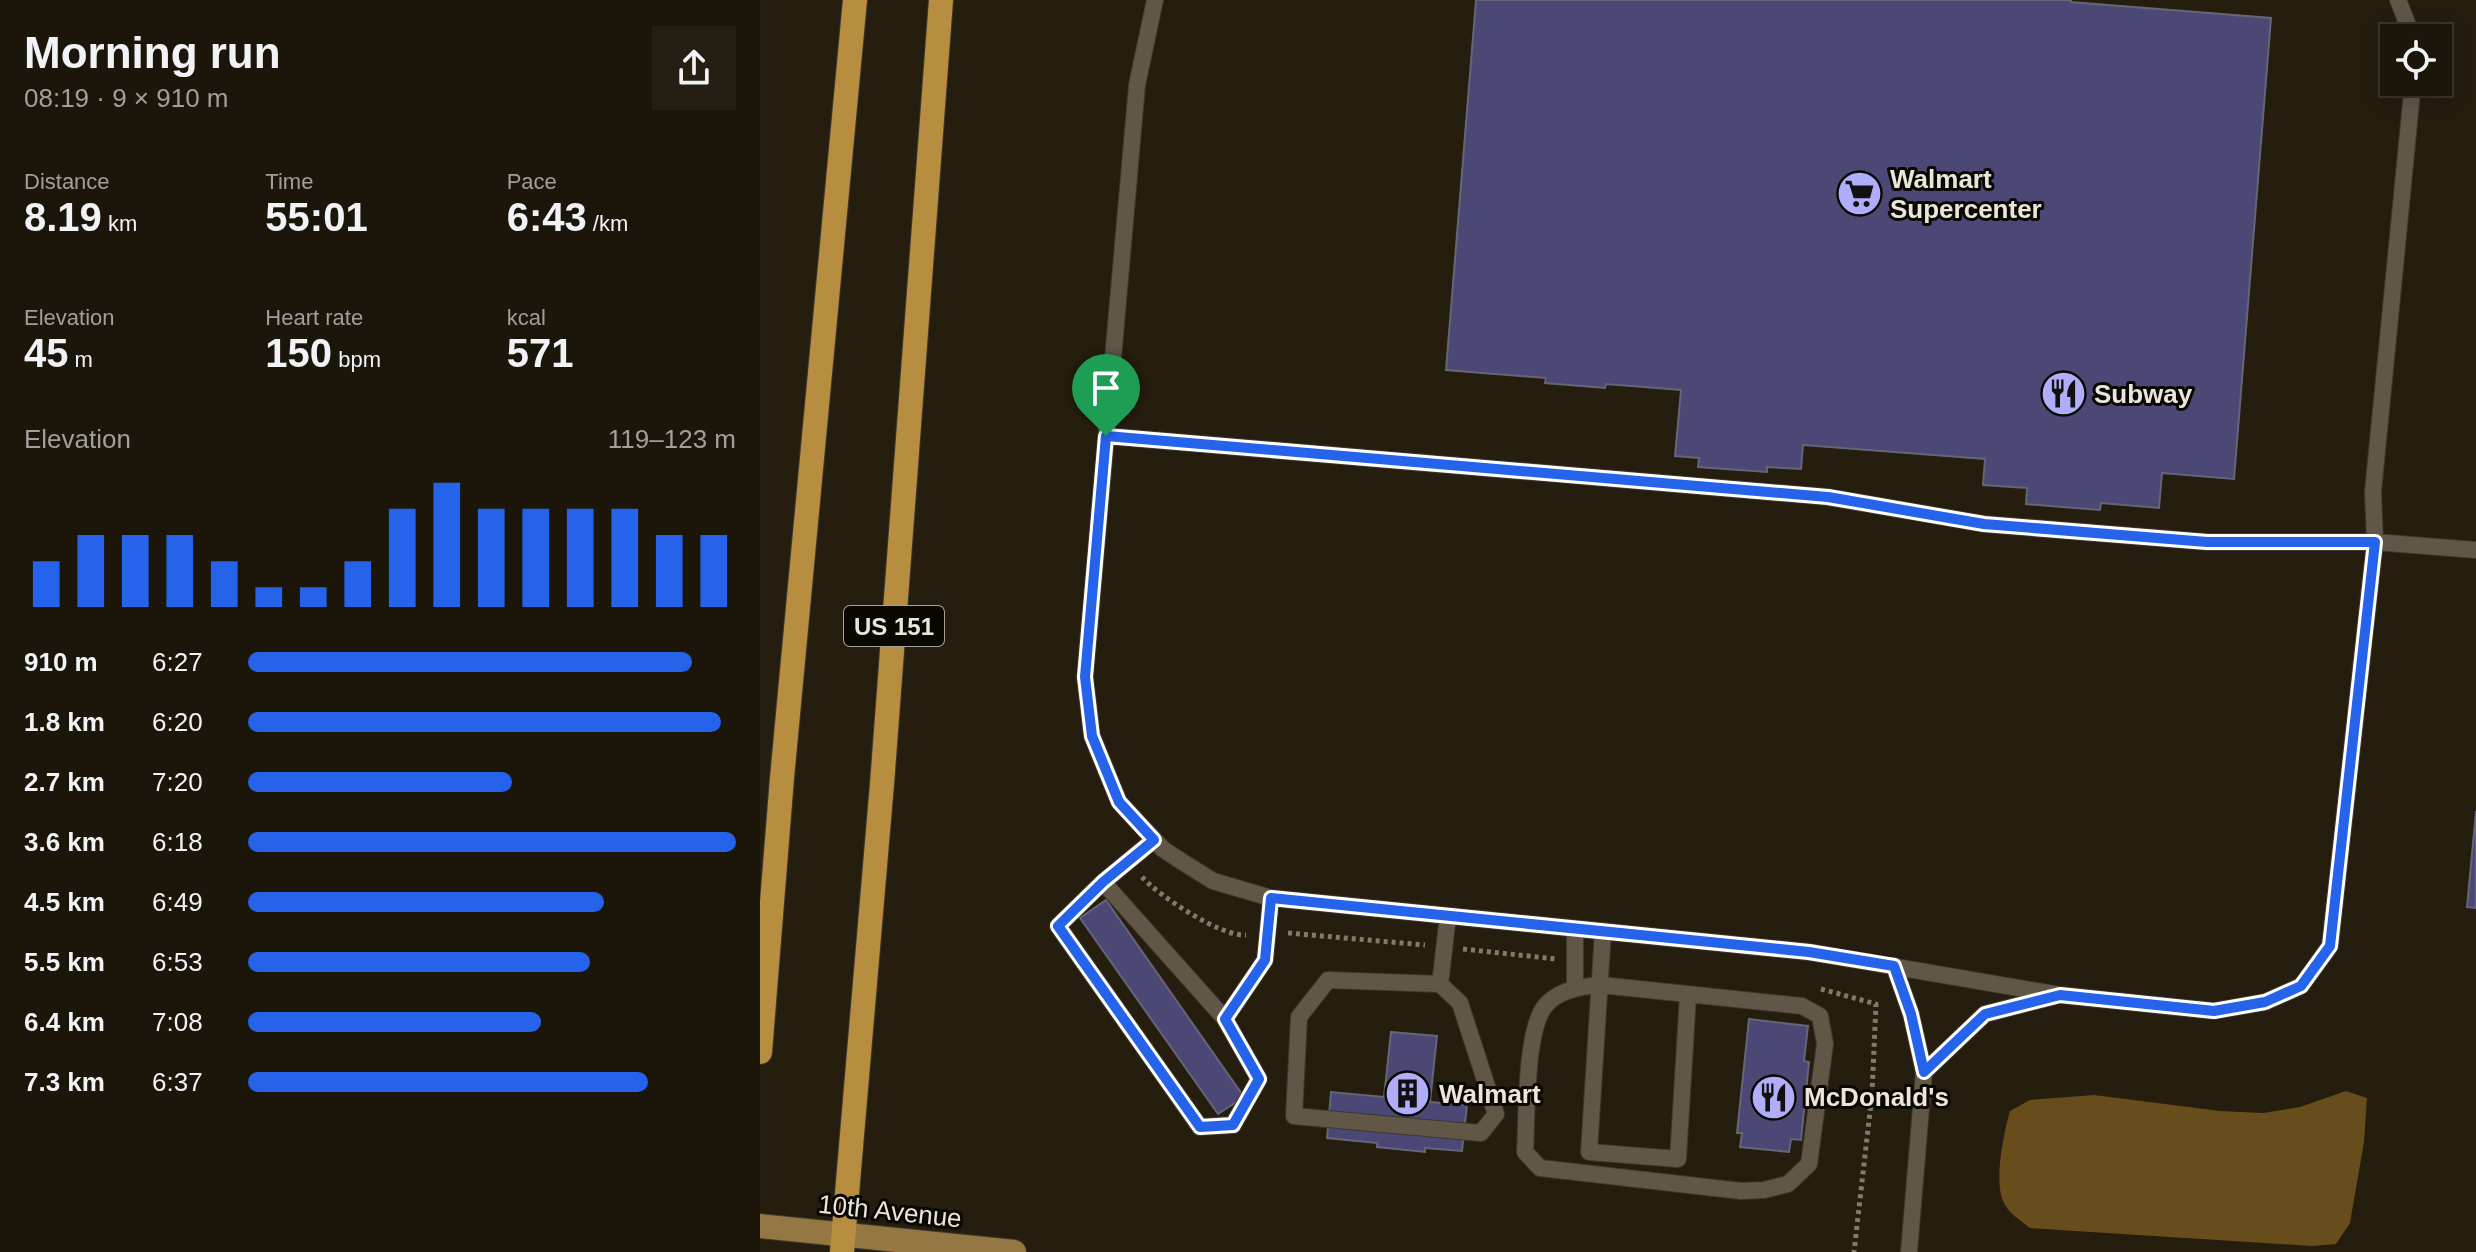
<!DOCTYPE html>
<html lang="en">
<head>
<meta charset="utf-8">
<style>
	body { margin:0; font-family:Arial,sans-serif; background:#251f13; color:#f1f3f6; height:100vh; display:flex; flex-direction:column; font-size:30px; white-space:nowrap }
	* { box-sizing:border-box; margin:0 }
	p { font-size:26px; color:#a09f9c }
	.icon { flex:none; width:44px; height:44px; fill:none; stroke:currentColor; stroke-width:2; stroke-linecap:round; stroke-linejoin:round }
	.map { position:relative; flex:1; overflow:hidden }
	.panel { display:flex; flex-direction:column; background:#1c160a; width:760px }
	.panel>* { flex:none }
	.buttons { position:absolute; left:1620px; top:24px; display:grid; gap:16px }
	.buttons a { display:grid; place-items:center; width:72px; height:72px; border-radius:0px; background:#1c160a; box-shadow:0 4px 20px #0003,0 0 0 2px #3a352b; font-size:40px }
	.pin { position:absolute; display:grid; place-items:center; width:68px; height:68px; color:#fff; margin:-82px -34px; border-radius:50% 50% 50% 0; rotate:-45deg; box-shadow:0 0 8px #0007 }
	.pin .icon { rotate:45deg }
	.round { display:grid; place-items:center; flex:none; width:84px; height:84px; border-radius:0px; background:#251f13 }
	.summary { display:flex; align-items:center; justify-content:space-between; height:136px; padding:0 24px }
	h1 { font-size:44px; font-weight:700; line-height:60px }
	.metrics { display:grid; grid-template-columns:repeat(3,1fr); gap:12px; height:136px; padding:8px 24px }
	.metrics div { display:grid; align-content:center }
	.metrics b { font-size:40px; font-weight:700 }
	.metrics small { font-size:22px; font-weight:400 }
	.metrics p { font-size:22px }
	.chart { height:224px; padding:16px 24px }
	.chart p { display:flex; justify-content:space-between }
	.chart svg { width:100%; height:144px; margin-top:8px; stroke:#2563eb; stroke-width:6 }
	ul { padding:0 24px; list-style:none; font-size:26px }
	li { display:grid; grid-template-columns:128px 96px 1fr; align-items:center; height:60px }
	li i { height:20px; border-radius:10px; background:#2563eb }
	main { display:flex; flex:1; min-height:0 }
	.map>svg:first-child { display:block }
	.water { fill:#674d1b }
	.building { fill:#4b4876; stroke:#656577; stroke-width:2 }
	.lines { fill:none; stroke-linecap:round; stroke-linejoin:round }
	.lane-casing { stroke:#3f3830; stroke-width:18 }
	.primary-casing { stroke:#3f3830; stroke-width:26 }
	.highway-casing { stroke:#3f3830; stroke-width:26 }
	.path { stroke:#817a6d; stroke-width:5; stroke-dasharray:4 4; stroke-linecap:butt }
	.lane { stroke:#615747; stroke-width:16 }
	.primary { stroke:#957743; stroke-width:24 }
	.highway { stroke:#b78d40; stroke-width:24 }
	.route-casing { stroke:#fff; stroke-width:16 }
	.route { stroke:#2563eb; stroke-width:10 }
	.labels { text-anchor:middle; dominant-baseline:central; stroke-width:6; stroke-linejoin:round; paint-order:stroke }
	.shield { fill:#0b0803; stroke:#a8a39a; stroke-width:2 }
	.shield-label { font-size:24px; font-weight:bold; fill:#ebe5db }
	.poi-label { font-size:26px; font-weight:bold; fill:#ebe5db; stroke:#0b0803; text-anchor:start }
	.street-label { font-size:26px; fill:#ebe5db; stroke:#0b0803 }
</style>
</head>
<body>
<main>
<section class="panel">
<div class="summary"><div><h1>Morning run</h1><p>08:19 · 9 × 910 m</p></div><a class="round"><svg class="icon" aria-label="share" viewBox="0 0 24 24"><path d="M12 15V3M7 8l5-5 5 5M5 13v7h14v-7"/></svg></a></div>
<div class="metrics">
<div><p>Distance</p><b>8.19<small> km</small></b></div>
<div><p>Time</p><b>55:01</b></div>
<div><p>Pace</p><b>6:43<small> /km</small></b></div>
</div>
<div class="metrics">
<div><p>Elevation</p><b>45<small> m</small></b></div>
<div><p>Heart rate</p><b>150<small> bpm</small></b></div>
<div><p>kcal</p><b>571</b></div>
</div>
<div class="chart"><p><span>Elevation</span>119–123 m</p>
<svg viewBox="0 0 160 44" preserveAspectRatio="none"><path d="M5 44V30M15 44V22M25 44V22M35 44V22M45 44V30M55 44V38M65 44V38M75 44V30M85 44V14M95 44V6M105 44V14M115 44V14M125 44V14M135 44V14M145 44V22M155 44V22"/></svg>
</div>
<ul>
<li><b>910 m</b>6:27<i style="width:91%"></i></li>
<li><b>1.8 km</b>6:20<i style="width:97%"></i></li>
<li><b>2.7 km</b>7:20<i style="width:54%"></i></li>
<li><b>3.6 km</b>6:18<i style="width:100%"></i></li>
<li><b>4.5 km</b>6:49<i style="width:73%"></i></li>
<li><b>5.5 km</b>6:53<i style="width:70%"></i></li>
<li><b>6.4 km</b>7:08<i style="width:60%"></i></li>
<li><b>7.3 km</b>6:37<i style="width:82%"></i></li>
</ul>
</section>
<div class="map">
<svg width="1716" height="1252" viewBox="0 0 1716 1252">
	<rect width="100%" height="100%" fill="#251d0e"/>
	<!-- water -->
	<path class="water" d="M 1586,1091 L 1607,1098 L 1604,1142 L 1590,1223 L 1576,1244 L 1552,1246 L 1270,1228 C 1260,1220 1248,1213 1243,1201 C 1234,1180 1244,1132 1250,1111 L 1270,1100 L 1334,1095 L 1460,1111 L 1503,1113 L 1540,1107 Z"/>
	<!-- building -->
	<path class="building" d="M 716,0 L 1311,0 L 1311,2 L 1511,18 L 1474,479 L 1402,473 L 1399,508 L 1341,503 L 1340,510 L 1266,504 L 1267,488 L 1223,485 L 1225,459 L 1043,445 L 1041,469 L 1007,467 L 1007,472 L 938,467 L 939,458 L 915,456 L 921,390 L 846,384 L 845,388 L 785,383 L 786,378 L 686,370 Z
		M 1716,811 L 1716,908 L 1707,907 Z
		M 346,900 L 484,1097 L 458,1114 L 320,918 Z
		M 989,1019 L 1048,1026 L 1044,1061 L 1049,1062 L 1041,1140 L 1031,1139 L 1029,1152 L 980,1147 L 982,1133 L 977,1133 Z
		M 631,1032 L 677,1036 L 670,1102 L 707,1105 L 702,1151 L 665,1148 L 665,1152 L 617,1147 L 617,1143 L 567,1138 L 571,1092 L 624,1097 Z"/>
	<g class="lines">
		<defs>
			<path id="lane" d="M 395,0 L 377,85 L 325,677 L 332,736 L 359,802 L 403,849 L 421,861 L 453,881 L 511,898 L 1049,952 L 1300,995 L 1454,1011 L 1505,1002 L 1541,986 L 1570,946 L 1615,542 L 1613,492 L 1653,82
				M 1638,0 L 1653,38
				M 346,436 L 1068,497 L 1224,524 L 1447,542 L 1615,542 L 1716,550
				M 394,840 L 343,882 L 465,1019 L 505,960 L 511,898
				M 343,882 L 298,926 L 440,1127 L 473,1125 L 499,1079 L 465,1019
				M 843,931 L 829,1152 L 918,1159 L 928,995
				M 1134,966 L 1151,1014 L 1164,1072 L 1149,1252
				M 568,980 L 680,984 L 700,1003 L 736,1114 L 721,1133 L 534,1116 L 539,1017 Z
				M 680,984 L 688,916
				M 841,985 L 1042,1006 L 1060,1016 L 1065,1044 L 1049,1164 L 1028,1184 L 1004,1190 L 981,1191 L 780,1168 L 765,1152 C 767,1118 765,1031 785,1006 C 798,990 822,986 841,985 Z
				M 815,987 L 815,929
				M 1164,1072 L 1225,1014 L 1295,996"/>
			<path id="primary" d="M 0,1226 L 254,1252"/>
			<path id="highway" d="M 0,1052 L 22,778 L 95,0
				M 82,1252 L 122,784 L 181,0"/>
		</defs>
		<!-- lane casing -->
		<use href="#lane" class="lane-casing"/>
		<!-- primary casing -->
		<use href="#primary" class="primary-casing"/>
		<!-- highway casing -->
		<use href="#highway" class="highway-casing"/>
		<!-- path -->
		<path class="path" d="M 382,877 C 399,896 461,937 486,935
			M 528,933 L 665,945
			M 703,949 L 796,959
			M 1061,989 L 1116,1004 L 1112,1094 L 1094,1252"/>
		<!-- lane -->
		<use href="#lane" class="lane"/>
		<!-- primary -->
		<use href="#primary" class="primary"/>
		<!-- highway -->
		<use href="#highway" class="highway"/>
	</g>
	<g class="lines">
		<defs>
			<path id="route" d="M 346,436 L 1068,497 L 1224,524 L 1447,542 L 1615,542 L 1570,946 L 1541,986 L 1505,1002 L 1454,1011 L 1300,995 L 1225,1014 L 1164,1072 L 1151,1014 L 1134,966 L 1049,952 L 511,898 L 505,960 L 465,1019 L 499,1079 L 473,1125 L 440,1127 L 298,926 L 343,882 L 394,840 L 359,802 L 332,736 L 325,677 Z"/>
		</defs>
		<!-- route casing -->
		<use href="#route" class="route-casing"/>
		<!-- route -->
		<use href="#route" class="route"/>
	</g>
	<!-- icons -->
	<defs>
		<symbol id="supermarket-disc" viewBox="-11 -11 22 22"><circle r="9.5" fill="#b0aefa" stroke="#0b0803"/><path d="M-6-5.5h2.5l.6 2H6L4.5 2H-2.5L-4.4-4H-6ZM-1.5 3.2a1.3 1.3 0 1 0 .1 0ZM3 3.2a1.3 1.3 0 1 0 .1 0Z" fill="#111"/></symbol>
		<symbol id="restaurant-disc" viewBox="-11 -11 22 22"><circle r="9.5" fill="#b0aefa" stroke="#0b0803"/><path d="M-5-6h1v4h1v-4h1v4h1v-4h1v5L-1.5 .5V6h-2V.5L-5-1ZM5-6V6H3V1.5H1.5Q1.5-4 5-6Z" fill="#111"/></symbol>
		<symbol id="building-disc" viewBox="-11 -11 22 22"><circle r="9.5" fill="#b0aefa" stroke="#0b0803"/><path d="M-4-6H4V6H1V3H-1V6H-4ZM-2.5-4.3h1.7v1.8h-1.7ZM.8-4.3h1.7v1.8H.8ZM-2.5-1h1.7V.8h-1.7ZM.8-1h1.7V.8H.8Z" fill="#111"/></symbol>
	</defs>
	<g fill-rule="evenodd">
		<use href="#supermarket-disc" x="1074" y="168" width="51" height="51"/>
		<use href="#restaurant-disc" x="1278" y="368" width="51" height="51"/>
		<use href="#building-disc" x="622" y="1068" width="51" height="51"/>
		<use href="#restaurant-disc" x="988" y="1072" width="51" height="51"/>
	</g>
	<g class="labels">
		<!-- shield labels -->
		<rect class="shield" x="84" y="606" width="100" height="40" rx="6"/>
		<g class="shield-label">
			<text x="134" y="626">US 151</text>
		</g>
		<!-- poi labels -->
		<g class="poi-label">
			<text x="1130" y="179">Walmart<tspan x="1130" dy="30">Supercenter</tspan></text>
			<text x="1334" y="394">Subway</text>
			<text x="679" y="1094">Walmart</text>
			<text x="1044" y="1097">McDonald's</text>
		</g>
		<!-- street labels -->
		<g class="street-label">
			<text transform="translate(130 1211) rotate(6)">10th Avenue</text>
		</g>
	</g>
</svg>
<div class="buttons">
<a><svg class="icon" aria-label="locate" viewBox="0 0 24 24"><circle cx="12" cy="12" r="6"/><path d="M12 2v4M12 18v4M2 12h4M18 12h4"/></svg></a>
</div>
<div class="pin" style="left:346px;top:436px;background:#1e9e55"><svg class="icon" aria-label="arrive" viewBox="0 0 24 24"><path d="M6 21V4h12l-3 4 3 4H6"/></svg></div>
</div>
</main>
</body>
</html>
